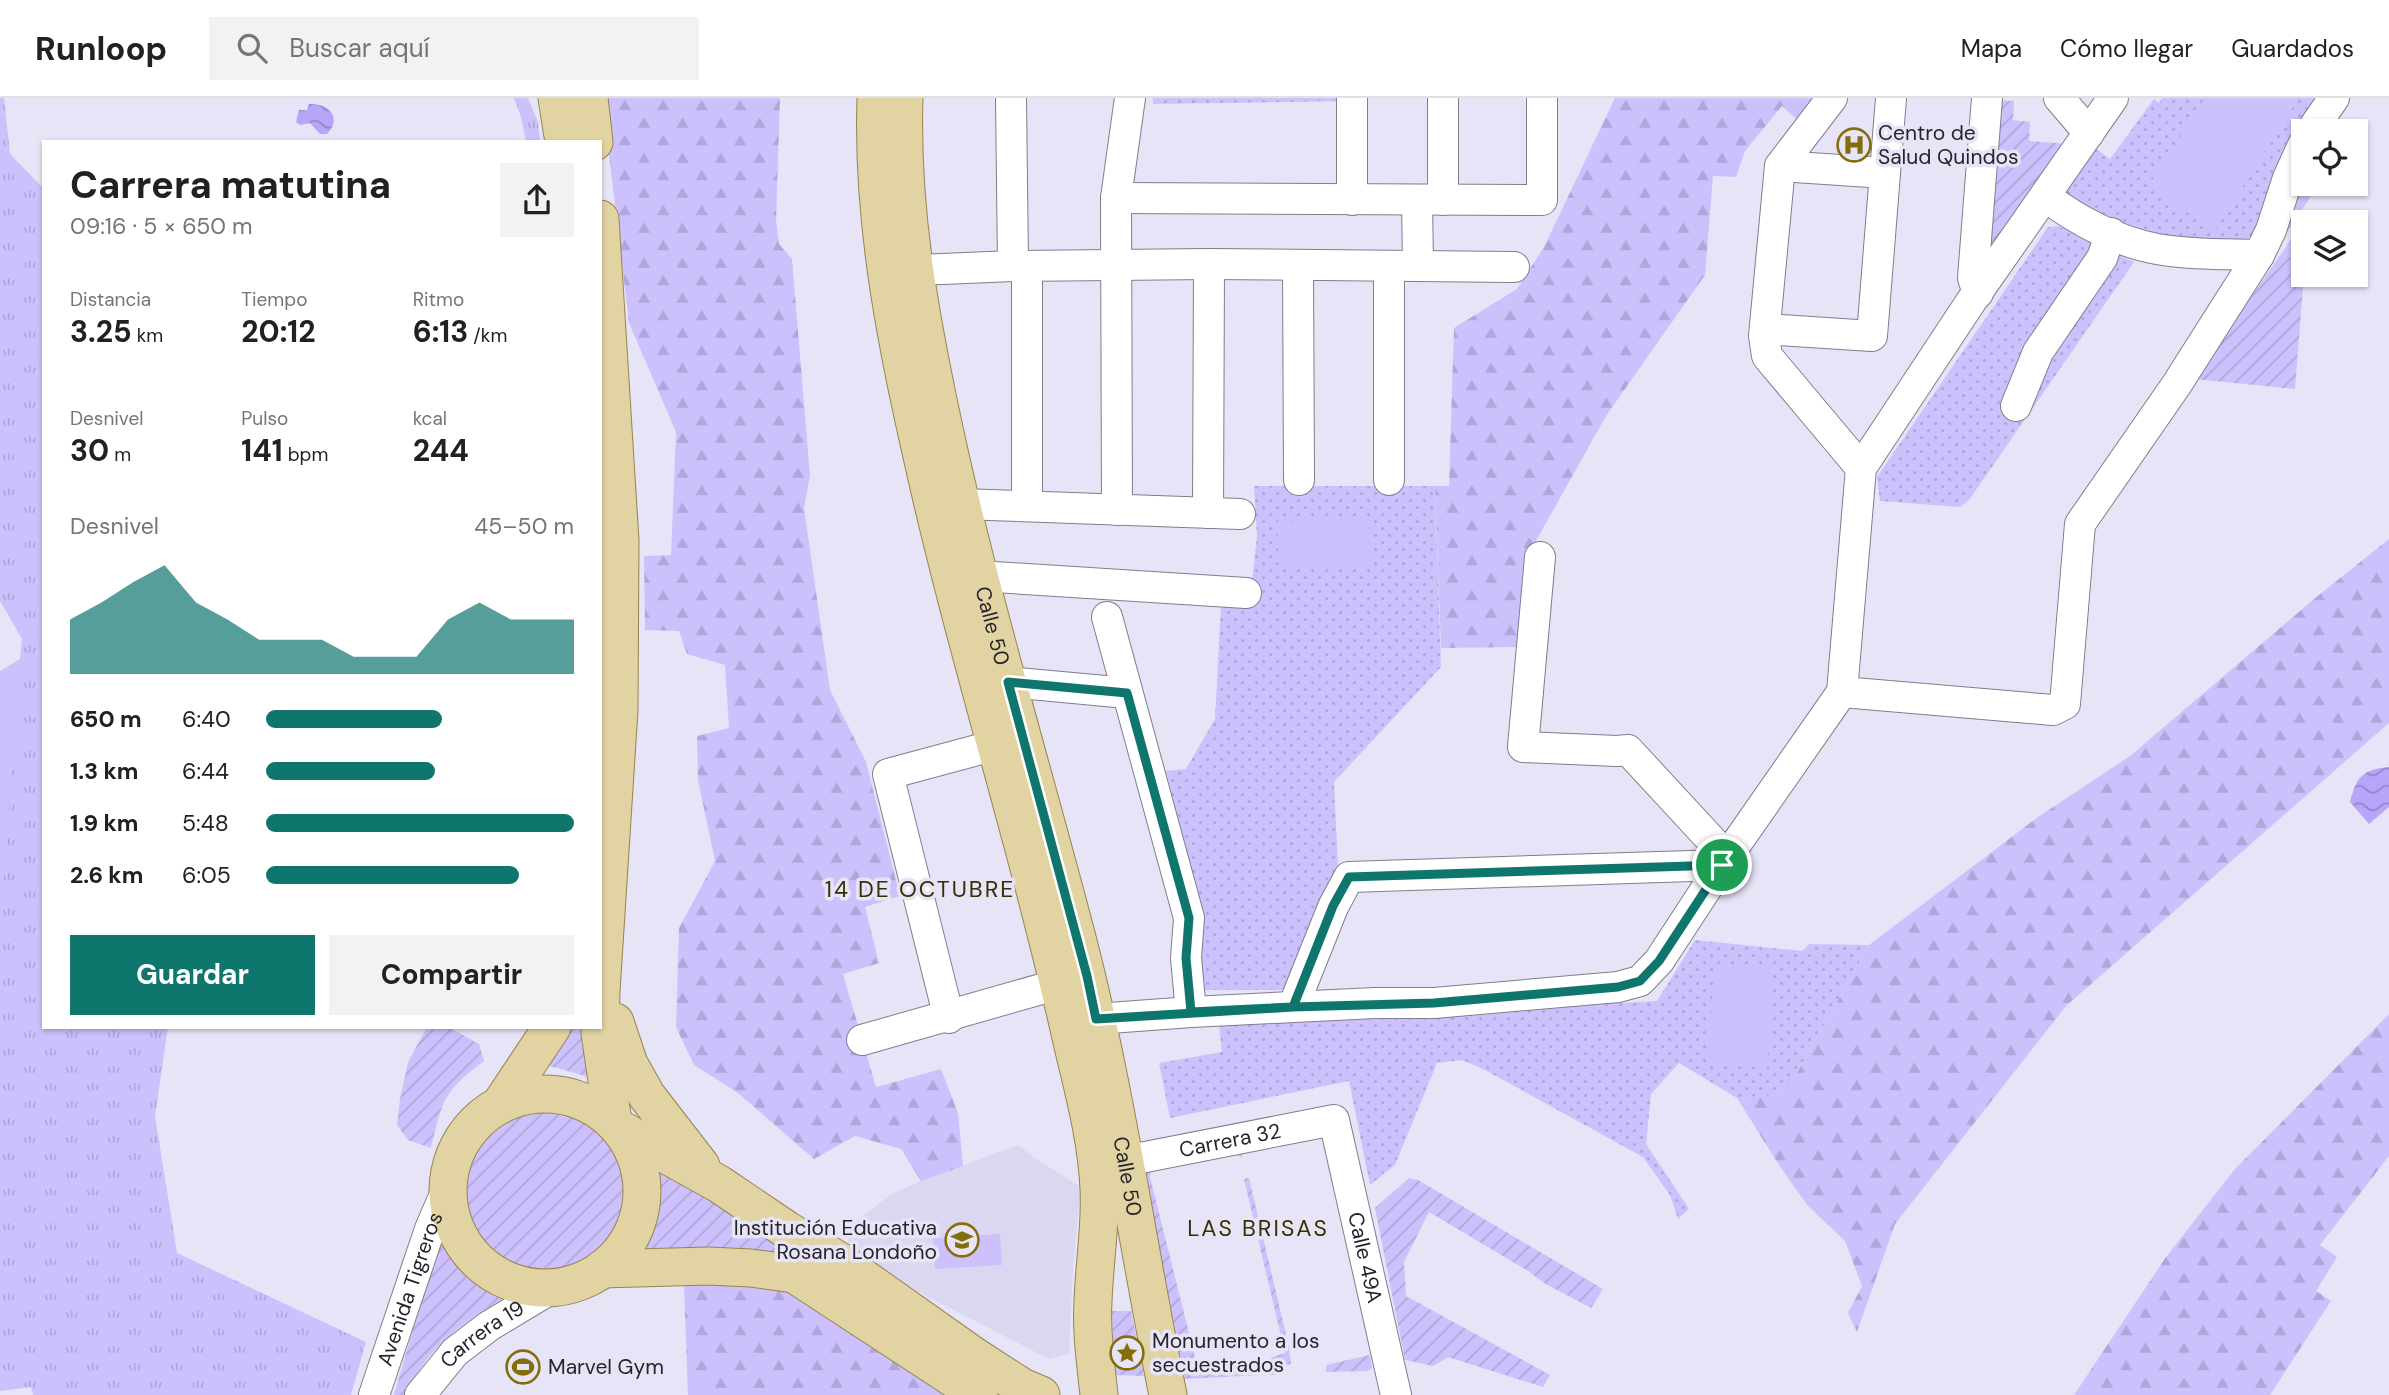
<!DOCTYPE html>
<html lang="es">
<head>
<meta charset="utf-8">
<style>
	body { margin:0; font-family:"DM Sans",sans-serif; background:#f2f2f2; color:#202124; height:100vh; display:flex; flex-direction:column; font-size:26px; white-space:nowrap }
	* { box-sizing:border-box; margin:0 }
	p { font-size:23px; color:#757577 }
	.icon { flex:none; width:38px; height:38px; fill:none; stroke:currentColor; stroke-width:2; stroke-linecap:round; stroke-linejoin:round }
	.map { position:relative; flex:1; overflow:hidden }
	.details { position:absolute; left:42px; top:42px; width:560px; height:889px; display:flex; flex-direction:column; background:#fff; border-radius:0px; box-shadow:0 2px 5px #0004 }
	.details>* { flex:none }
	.controls { position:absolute; left:2291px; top:21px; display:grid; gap:14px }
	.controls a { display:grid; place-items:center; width:77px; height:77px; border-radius:0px; background:#fff; box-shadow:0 2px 5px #0004; font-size:35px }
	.pin { position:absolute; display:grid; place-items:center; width:60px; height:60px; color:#fff; margin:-30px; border:4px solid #fff; border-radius:50%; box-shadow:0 2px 7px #0007 }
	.round { display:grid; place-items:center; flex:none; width:74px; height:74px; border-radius:0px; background:#f2f2f2 }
	.head { display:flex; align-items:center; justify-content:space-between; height:119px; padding:0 28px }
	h1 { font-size:38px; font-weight:700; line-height:52px }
	.metrics { display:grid; grid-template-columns:repeat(3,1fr); gap:10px; height:119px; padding:7px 28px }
	.metrics div { display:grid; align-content:center }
	.metrics b { font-size:30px; font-weight:700 }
	.metrics small { font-size:19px; font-weight:400 }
	.metrics p { font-size:19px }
	.chart { height:196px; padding:14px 28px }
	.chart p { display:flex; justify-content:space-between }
	.chart svg { width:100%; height:126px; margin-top:7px; fill:#0f766e; opacity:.7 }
	.cta { display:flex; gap:14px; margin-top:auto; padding:14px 28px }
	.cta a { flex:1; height:80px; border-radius:0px; background:#0f766e; color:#fff; font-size:28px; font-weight:700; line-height:80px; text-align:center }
	.cta a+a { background:#f2f2f2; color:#202124 }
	ul { padding:0 28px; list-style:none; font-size:23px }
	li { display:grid; grid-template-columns:112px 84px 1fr; align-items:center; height:52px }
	li i { height:18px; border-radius:9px; background:#0f766e }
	header { display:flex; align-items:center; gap:42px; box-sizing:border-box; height:98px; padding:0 35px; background:#fff; border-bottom:2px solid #e0e0e0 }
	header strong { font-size:33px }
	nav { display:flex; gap:38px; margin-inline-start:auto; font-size:24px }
	.search { width:490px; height:63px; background:#f2f2f2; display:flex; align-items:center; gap:18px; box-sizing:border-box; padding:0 24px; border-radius:0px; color:#757577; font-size:26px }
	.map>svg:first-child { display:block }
	.built { fill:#dbd7f1 }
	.grass { fill:url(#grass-tufts) }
	.forest { fill:url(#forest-firs) }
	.park { fill:url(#park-dots) }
	.garden { fill:url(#garden-furrows) }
	.pitch { fill:#cdc1fd }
	.water { fill:url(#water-waves) }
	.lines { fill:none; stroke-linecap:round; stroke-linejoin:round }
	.minor-casing { stroke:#807d8e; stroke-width:32 }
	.major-casing { stroke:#948450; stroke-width:39 }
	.minor { stroke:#fff; stroke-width:30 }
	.major { stroke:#e2d4a2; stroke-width:37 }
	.route-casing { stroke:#fff; stroke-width:14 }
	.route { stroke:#0f766e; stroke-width:9 }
	.labels { text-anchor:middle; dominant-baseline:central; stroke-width:7; stroke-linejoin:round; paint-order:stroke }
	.poi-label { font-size:21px; fill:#26242b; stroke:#e7e4f7; text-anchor:start }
	.street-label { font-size:21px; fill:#26242b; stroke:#e7e4f7 }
	.neighbourhood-label { font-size:23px; letter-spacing:2px; fill:#382e02; stroke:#e7e4f7 }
</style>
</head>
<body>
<header>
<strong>Runloop</strong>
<div class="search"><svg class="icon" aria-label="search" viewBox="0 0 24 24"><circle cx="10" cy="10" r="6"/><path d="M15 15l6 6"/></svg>Buscar aquí</div>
<nav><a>Mapa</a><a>Cómo llegar</a><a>Guardados</a></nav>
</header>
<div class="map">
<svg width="2389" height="1297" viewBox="0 0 2389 1297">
	<defs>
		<pattern id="grass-tufts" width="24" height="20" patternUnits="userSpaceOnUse" patternTransform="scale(1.75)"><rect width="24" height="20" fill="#cdc1fd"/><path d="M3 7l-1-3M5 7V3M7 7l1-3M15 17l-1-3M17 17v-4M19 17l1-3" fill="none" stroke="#b0a6d9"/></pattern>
		<pattern id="forest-firs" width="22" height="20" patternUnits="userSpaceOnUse" patternTransform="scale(1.75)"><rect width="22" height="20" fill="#cdc1fd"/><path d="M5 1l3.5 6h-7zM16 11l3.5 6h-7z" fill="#b0a6d9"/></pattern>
		<pattern id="park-dots" width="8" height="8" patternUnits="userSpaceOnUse" patternTransform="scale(1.75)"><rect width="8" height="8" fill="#cdc1fd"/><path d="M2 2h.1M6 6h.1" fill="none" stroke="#b0a6d9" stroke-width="1.8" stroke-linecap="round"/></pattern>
		<pattern id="garden-furrows" width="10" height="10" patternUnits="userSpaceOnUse" patternTransform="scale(1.75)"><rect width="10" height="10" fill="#cdc1fd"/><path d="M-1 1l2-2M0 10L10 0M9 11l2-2" fill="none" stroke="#b0a6d9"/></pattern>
		<pattern id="water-waves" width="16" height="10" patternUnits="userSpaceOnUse" patternTransform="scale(1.75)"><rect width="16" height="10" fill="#b8a5f9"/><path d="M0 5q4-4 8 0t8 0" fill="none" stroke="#9586ca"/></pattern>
	</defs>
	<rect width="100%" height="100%" fill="#e7e4f7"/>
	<!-- built -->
	<path class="built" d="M 1018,1047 L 1036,1061 L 1081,1089 L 1073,1168 L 1069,1256 L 1049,1261 L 868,1168 L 850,1155 L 847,1130 L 892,1096 L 921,1083 Z"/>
	<!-- grass -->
	<path class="grass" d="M 0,0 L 4,0 L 10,56 L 44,91 L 44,929 L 168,929 L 155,1018 L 177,1155 L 366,1244 L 351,1297 L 33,1297 L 31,1289 L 0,1293 L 0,574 L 20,561 L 22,541 L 0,503 Z
		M 514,0 L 528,0 L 538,24 L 540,44 L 526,44 L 521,19 Z"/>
	<!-- forest -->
	<path class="forest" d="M 600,0 L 780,0 L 776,122 L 779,146 L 792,161 L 810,377 L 804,410 L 830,592 L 866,664 L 900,798 L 865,809 L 879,865 L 843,876 L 876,989 L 941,971 L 958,1015 L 963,1068 L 921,1083 L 901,1051 L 855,1038 L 814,1061 L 738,995 L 694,967 L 676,929 L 679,830 L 715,763 L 698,682 L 697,638 L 729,630 L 725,567 L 687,556 L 679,533 L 645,532 L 644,458 L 671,457 L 676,334 L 629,225 L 603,7 Z
		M 1615,0 L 1821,0 L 1803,27 L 1782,8 L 1745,53 L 1736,79 L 1713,78 L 1705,177 L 1606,318 L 1528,457 L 1519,549 L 1441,550 L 1435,388 L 1449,388 L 1454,230 L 1517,191 L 1544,149 Z
		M 2389,441 L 2389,625 L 2066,908 L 1895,1126 L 1857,1234 L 1848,1215 L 1862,1188 L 1845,1143 L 1808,1108 L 1781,1070 L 1737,1000 L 1785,996 L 1869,847 L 2038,719 L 2130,658 L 2314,501 Z
		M 2389,916 L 2389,1058 L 2320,1147 L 2337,1159 L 2316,1193 L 2331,1203 L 2270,1297 L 2074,1297 L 2166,1159 L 2235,1071 Z
		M 744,1182 L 782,1188 L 956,1297 L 688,1297 L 684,1188 Z"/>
	<!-- park -->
	<path class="park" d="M 1153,0 L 1345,0 L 1345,3 L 1153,6 Z
		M 2162,0 L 2317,0 L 2287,49 L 2256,135 L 2243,143 L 2146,137 L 2119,127 L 2064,98 L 2096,51 L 2110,61 L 2154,1 L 2159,5 Z
		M 2058,128 L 2134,164 L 1969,402 L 1960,409 L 1880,403 L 1877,379 L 2048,129 Z
		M 1254,388 L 1435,388 L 1441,569 L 1334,684 L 1339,791 L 1292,892 L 1198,892 L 1200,816 L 1166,673 L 1186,671 L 1215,621 L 1221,507 L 1249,508 L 1257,439 Z
		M 1695,842 L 1802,853 L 1809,846 L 1869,847 L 1785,996 L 1737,1000 L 1679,965 L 1651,996 L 1646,1046 L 1689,1111 L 1678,1121 L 1670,1097 L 1643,1059 L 1485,972 L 1462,962 L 1437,965 L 1395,1067 L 1370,1087 L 1349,983 L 1170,1020 L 1159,965 L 1222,954 L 1219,927 L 1657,903 Z"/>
	<!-- garden -->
	<path class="garden" d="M 1995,2 L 2014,3 L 2013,22 L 2030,24 L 2029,43 L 2069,46 L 1983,167 Z
		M 2303,83 L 2303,86 L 2312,86 L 2311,98 L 2284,139 L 2297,88 Z
		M 2309,118 L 2308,124 L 2303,124 L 2304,177 L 2295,291 L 2194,281 L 2306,120 Z
		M 427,929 L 449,929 L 479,946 L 484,963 C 443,994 443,1001 431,1050 L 408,1042 L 397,1027 L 400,1001 L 408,964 Z
		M 567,929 L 588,929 L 595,981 L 543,966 Z
		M462 1093a83 83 0 1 1 166 0a83 83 0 1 1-166 0Z
		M 1245,1052 L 1241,1060 L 1234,1055 L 1151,1074 L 1150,1079 L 1199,1275 L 1257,1262 L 1260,1277 L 1184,1281 L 1140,1082 L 1144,1072 Z
		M 657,1067 L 829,1176 L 647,1157 L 645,1151 C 659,1123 660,1097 657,1067 Z
		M 1249,1080 L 1289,1249 L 1291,1266 L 1279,1268 L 1278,1277 L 1265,1277 L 1264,1262 L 1285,1255 L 1244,1081 Z
		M 1409,1080 L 1418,1082 L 1603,1191 L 1591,1210 L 1544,1185 L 1528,1173 L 1429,1114 L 1404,1164 L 1406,1198 L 1550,1277 L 1543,1289 L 1448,1259 L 1433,1268 L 1405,1262 L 1375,1110 Z
		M 440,1138 L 463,1172 L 502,1201 C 461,1225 425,1253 405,1297 L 394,1297 Z
		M 1112,1213 L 1131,1213 L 1144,1278 L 1114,1277 Z
		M 1370,1257 L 1372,1270 L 1367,1273 L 1326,1274 L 1326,1267 Z"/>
	<!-- pitch -->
	<path class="pitch" d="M 2205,0 L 2299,0 L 2215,132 L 2148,89 Z
		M 1369,421 L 1370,468 L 1279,471 L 1277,423 Z
		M 20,561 L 20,562 L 0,832 L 0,573 Z
		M 1715,867 L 1774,871 L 1767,970 L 1707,966 Z
		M 1000,1136 L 1002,1167 L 935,1171 L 933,1140 Z"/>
	<!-- water -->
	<path class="water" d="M 309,6 C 328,5 343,19 327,36 L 320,36 L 310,25 L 300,27 L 296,24 L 299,12 L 307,12 Z
		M 2389,669 L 2389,709 L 2369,726 L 2350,704 C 2357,678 2362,672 2389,669 Z"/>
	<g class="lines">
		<defs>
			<g id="minor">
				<path d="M 1011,0 L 1013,168"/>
				<path d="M 1352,0 L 1352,102"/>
				<path d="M 1832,0 L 1780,68 L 1764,238 L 1767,258 L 1861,370"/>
				<path d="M 2059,0 L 2089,35"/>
				<path d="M 2311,33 L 2334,0"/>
				<path d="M 1780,68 L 1885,75"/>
				<path d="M 2046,99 C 2078,123 2118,144 2157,151 C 2190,157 2226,156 2259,157"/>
				<path d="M 1116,100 L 1542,102 L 1542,0"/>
				<path d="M 1417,102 L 1418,168"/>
				<path d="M 1443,102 L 1443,0"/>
				<path d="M 1298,167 L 1299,382"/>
				<path d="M 895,173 L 1013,168 L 1209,166 L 1514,169"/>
				<path d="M 1978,195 L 1973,180 L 1987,0"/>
				<path d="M 1765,231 L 1872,238 L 1891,0"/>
				<path d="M 2016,308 L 2038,254 L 2102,160 L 2111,135"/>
				<path d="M 1389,382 L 1389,168"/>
				<path d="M 961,406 L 1240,416"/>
				<path d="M 1027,408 L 1027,168"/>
				<path d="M 1117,412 L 1116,100 L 1130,0"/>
				<path d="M 1208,415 L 1209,166"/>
				<path d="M 1540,459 L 1523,649 L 1617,653 L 1628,652 L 1727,759"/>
				<path d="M 979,478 L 1246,495"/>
				<path d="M 1107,519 L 1189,820 L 1186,860 L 1191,914"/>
				<path d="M 1008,584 L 1127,595"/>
				<path d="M 1842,594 L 2053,612 L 2065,606 L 2080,426 L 2177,286 L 2259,157 L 2271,132 L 2288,80 L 2303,47"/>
				<path d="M 1293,909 L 1333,809 L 1349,779 L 1722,767"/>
				<path d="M 949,920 L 888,676 L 996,647"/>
				<path d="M 1076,925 L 1096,921 L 1191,914 L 1375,905 L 1434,905 L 1618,889 L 1640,883 L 1659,863 L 1727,759 L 1842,594 L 1861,370 L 1972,202 L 2113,0"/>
				<path d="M 862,942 L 1059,886"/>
				<path id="s1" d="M 1125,1063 L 1334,1022 L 1396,1297"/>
				<path id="s2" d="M 374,1297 L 430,1131 L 449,1087"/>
				<path id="s3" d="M 420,1297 L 455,1254 L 489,1228 L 554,1189"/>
			</g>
			<g id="major">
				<path d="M 557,0 L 564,44"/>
				<path d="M 589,0 L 594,44"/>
				<path d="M 876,0 C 872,117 894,235 920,349 C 964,550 1028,746 1073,948 C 1084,994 1097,1043 1099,1091 C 1101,1129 1094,1167 1093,1204 C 1091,1235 1096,1267 1099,1297"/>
				<path id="s4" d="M 904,0 C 900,118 923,235 948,349 C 985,514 1034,676 1077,840 C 1116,990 1137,1145 1168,1297"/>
				<path d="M 600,121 L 620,443 L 619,612 L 601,893 L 600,935 L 613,1024"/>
				<path d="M 615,924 L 629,966 L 647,998 L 701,1068"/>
				<circle cx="545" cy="1093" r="97"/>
				<path d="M 500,1007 L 552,929"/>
				<path d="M 620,1031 L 719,1086 L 787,1132 L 841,1164 L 974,1258 L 1022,1289 L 1041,1297"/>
				<path d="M 602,1171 L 708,1168 L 751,1170 L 794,1176 L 979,1297"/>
			</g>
		</defs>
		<!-- minor casing -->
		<use href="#minor" class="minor-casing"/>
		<!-- major casing -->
		<use href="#major" class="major-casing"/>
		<!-- minor -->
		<use href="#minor" class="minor"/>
		<!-- major -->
		<use href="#major" class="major"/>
	</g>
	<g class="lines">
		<defs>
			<path id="route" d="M 1722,767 L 1659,863 L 1640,883 L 1618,889 L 1434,905 L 1293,909 L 1096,921 L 1087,878 L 1008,584 L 1127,595 L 1189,820 L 1186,860 L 1191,914 L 1293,909 L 1333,808 L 1349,779 L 1722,767"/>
		</defs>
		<!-- route casing -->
		<use href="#route" class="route-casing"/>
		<!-- route -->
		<use href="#route" class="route"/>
	</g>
	<!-- icons -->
	<defs>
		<symbol id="hospital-ring" viewBox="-11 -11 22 22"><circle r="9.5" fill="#e7e4f7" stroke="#846e0c" stroke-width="1.5"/><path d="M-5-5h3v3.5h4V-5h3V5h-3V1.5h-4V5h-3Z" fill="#846e0c"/></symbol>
		<symbol id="school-ring" viewBox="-11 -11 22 22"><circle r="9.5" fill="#e7e4f7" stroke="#846e0c" stroke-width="1.5"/><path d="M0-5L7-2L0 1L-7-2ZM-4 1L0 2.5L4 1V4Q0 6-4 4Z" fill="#846e0c"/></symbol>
		<symbol id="sight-ring" viewBox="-11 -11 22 22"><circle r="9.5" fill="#e7e4f7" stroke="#846e0c" stroke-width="1.5"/><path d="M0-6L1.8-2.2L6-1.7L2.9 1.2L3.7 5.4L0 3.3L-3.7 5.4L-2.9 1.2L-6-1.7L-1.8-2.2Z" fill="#846e0c"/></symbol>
		<symbol id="stadium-ring" viewBox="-11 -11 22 22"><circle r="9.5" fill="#e7e4f7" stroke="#846e0c" stroke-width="1.5"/><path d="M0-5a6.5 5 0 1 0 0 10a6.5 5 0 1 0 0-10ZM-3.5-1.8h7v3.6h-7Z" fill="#846e0c"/></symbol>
	</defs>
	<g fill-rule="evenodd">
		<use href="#hospital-ring" x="1835" y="28" width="38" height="38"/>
		<use href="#school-ring" x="943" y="1123" width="38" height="38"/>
		<use href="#sight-ring" x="1108" y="1236" width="38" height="38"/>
		<use href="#stadium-ring" x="504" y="1250" width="38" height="38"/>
	</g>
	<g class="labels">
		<!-- poi labels -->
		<g class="poi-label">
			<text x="1878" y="35">Centro de<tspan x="1878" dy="24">Salud Quindos</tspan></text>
			<text x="937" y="1130" text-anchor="end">Institución Educativa<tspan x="937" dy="24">Rosana Londoño</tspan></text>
			<text x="1152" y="1243">Monumento a los<tspan x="1152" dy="24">secuestrados</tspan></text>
			<text x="548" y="1269">Marvel Gym</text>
		</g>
		<!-- street labels -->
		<g class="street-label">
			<text stroke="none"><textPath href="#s4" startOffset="537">Calle 50</textPath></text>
			<text stroke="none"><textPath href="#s1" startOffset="107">Carrera 32</textPath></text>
			<text stroke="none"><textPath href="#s4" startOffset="1104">Calle 50</textPath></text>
			<text stroke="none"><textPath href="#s1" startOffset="354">Calle 49A</textPath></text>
			<text stroke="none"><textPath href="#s2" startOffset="112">Avenida Tigreros</textPath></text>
			<text stroke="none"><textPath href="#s3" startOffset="88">Carrera 19</textPath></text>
		</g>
		<!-- neighbourhood labels -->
		<g class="neighbourhood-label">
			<text x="920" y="791">14 DE OCTUBRE</text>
			<text x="1258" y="1130">LAS BRISAS</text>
		</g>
	</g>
</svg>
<div class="controls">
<a><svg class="icon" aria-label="locate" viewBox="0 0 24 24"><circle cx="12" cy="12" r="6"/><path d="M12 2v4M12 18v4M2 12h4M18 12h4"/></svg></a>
<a><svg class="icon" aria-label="layers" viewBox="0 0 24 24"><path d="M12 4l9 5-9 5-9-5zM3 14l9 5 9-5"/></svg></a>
</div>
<div class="pin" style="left:1722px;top:767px;background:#1e9e55"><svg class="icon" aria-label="arrive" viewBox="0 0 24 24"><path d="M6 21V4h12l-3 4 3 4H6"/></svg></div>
<section class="details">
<div class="head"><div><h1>Carrera matutina</h1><p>09:16 · 5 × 650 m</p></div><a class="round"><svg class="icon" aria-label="share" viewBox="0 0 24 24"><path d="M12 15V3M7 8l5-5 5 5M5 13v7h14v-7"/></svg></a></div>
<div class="metrics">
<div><p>Distancia</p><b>3.25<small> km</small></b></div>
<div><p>Tiempo</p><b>20:12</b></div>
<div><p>Ritmo</p><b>6:13<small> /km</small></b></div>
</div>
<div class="metrics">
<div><p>Desnivel</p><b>30<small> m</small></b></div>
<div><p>Pulso</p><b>141<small> bpm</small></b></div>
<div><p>kcal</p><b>244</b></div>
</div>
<div class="chart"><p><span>Desnivel</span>45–50 m</p>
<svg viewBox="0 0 160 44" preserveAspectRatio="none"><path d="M0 44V25L10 19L20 12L30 6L40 19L50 25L60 32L70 32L80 32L90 38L100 38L110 38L120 25L130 19L140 25L150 25L160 25V44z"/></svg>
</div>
<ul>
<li><b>650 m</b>6:40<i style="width:57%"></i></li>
<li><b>1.3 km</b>6:44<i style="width:55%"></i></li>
<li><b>1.9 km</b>5:48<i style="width:100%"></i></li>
<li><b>2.6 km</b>6:05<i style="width:82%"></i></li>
</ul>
<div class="cta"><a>Guardar</a><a>Compartir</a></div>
</section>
</div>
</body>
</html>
